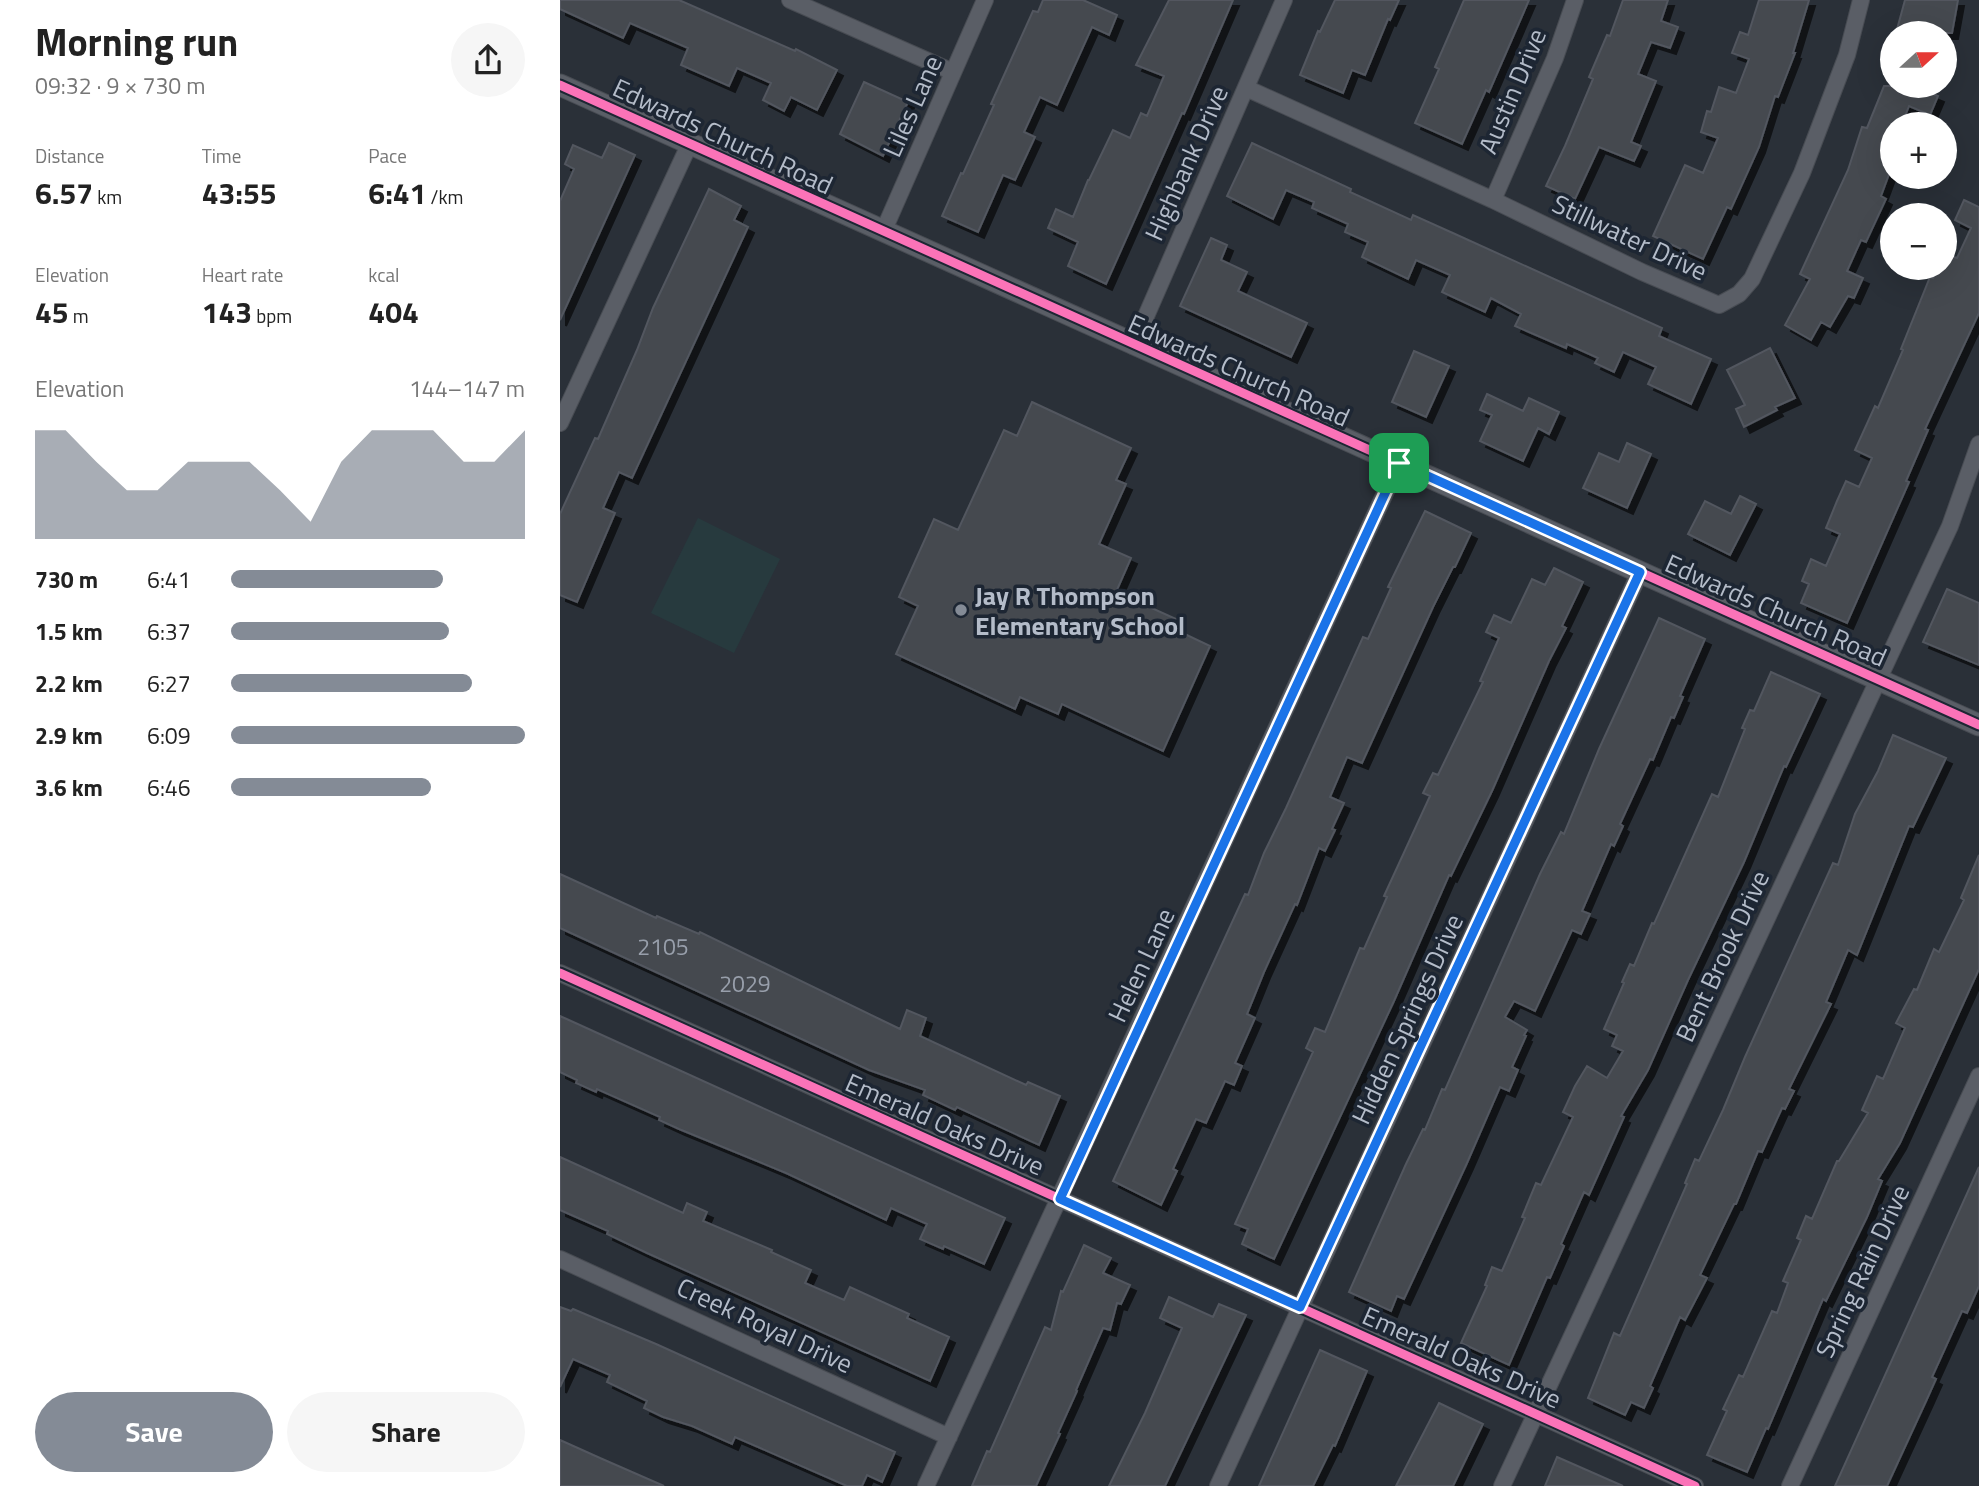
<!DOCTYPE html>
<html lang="en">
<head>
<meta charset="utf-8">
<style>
	body { margin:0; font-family:"Titillium Web",sans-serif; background:#f6f6f6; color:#222; height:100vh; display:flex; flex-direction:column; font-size:26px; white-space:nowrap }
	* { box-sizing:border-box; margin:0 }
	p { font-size:23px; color:#767676 }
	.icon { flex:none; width:38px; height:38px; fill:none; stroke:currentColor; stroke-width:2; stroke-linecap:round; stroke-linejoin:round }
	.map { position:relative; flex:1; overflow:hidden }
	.panel { display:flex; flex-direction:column; background:#fff; width:560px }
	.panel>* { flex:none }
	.needle { width:46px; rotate:69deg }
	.buttons { position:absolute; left:1320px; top:21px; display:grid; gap:14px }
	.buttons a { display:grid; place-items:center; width:77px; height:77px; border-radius:50%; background:#fff; box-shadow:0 7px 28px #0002; font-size:35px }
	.pin { position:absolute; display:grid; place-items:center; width:60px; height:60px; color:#fff; margin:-30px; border-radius:14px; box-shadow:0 4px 10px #0006 }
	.round { display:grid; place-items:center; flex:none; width:74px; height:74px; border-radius:37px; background:#f6f6f6 }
	.headline { display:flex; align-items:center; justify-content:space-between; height:119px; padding:0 35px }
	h1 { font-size:38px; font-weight:700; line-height:52px }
	.figures { display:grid; grid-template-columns:repeat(3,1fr); gap:10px; height:119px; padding:7px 35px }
	.figures div { display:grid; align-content:center }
	.figures b { font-size:30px; font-weight:700 }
	.figures small { font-size:19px; font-weight:400 }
	.figures p { font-size:19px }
	.chart { height:196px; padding:14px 35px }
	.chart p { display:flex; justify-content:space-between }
	.chart svg { width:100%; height:126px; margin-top:7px; fill:#848b96; opacity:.7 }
	.primary-button { display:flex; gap:14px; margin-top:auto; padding:14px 35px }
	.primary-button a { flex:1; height:80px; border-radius:42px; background:#848b96; color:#fff; font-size:28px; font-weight:700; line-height:80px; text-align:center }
	.primary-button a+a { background:#f6f6f6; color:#222 }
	ul { padding:0 35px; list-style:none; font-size:23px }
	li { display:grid; grid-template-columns:112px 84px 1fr; align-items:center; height:52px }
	li i { height:18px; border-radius:9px; background:#848b96 }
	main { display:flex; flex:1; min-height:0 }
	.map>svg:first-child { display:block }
	.green { fill:#273a3e }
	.building { fill:#444950; stroke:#52575f; stroke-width:2; filter:url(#shadow) }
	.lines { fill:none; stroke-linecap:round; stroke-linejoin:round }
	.minor-casing { stroke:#484c53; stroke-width:18 }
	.tertiary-casing { stroke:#484c53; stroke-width:23 }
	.minor { stroke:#5a5e66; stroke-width:16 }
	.tertiary { stroke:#5a5e66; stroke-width:21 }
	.cycleway-casing { stroke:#1d2633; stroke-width:13 }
	.cycleway { stroke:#fb73b8; stroke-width:9 }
	.route-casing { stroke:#fff; stroke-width:14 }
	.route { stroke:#1a73e8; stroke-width:9 }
	.poi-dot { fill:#848b96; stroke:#1d2633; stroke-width:2.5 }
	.labels { text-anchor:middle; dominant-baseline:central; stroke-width:7; stroke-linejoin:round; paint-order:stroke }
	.number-label { font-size:23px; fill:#989fab }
	.street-label { font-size:26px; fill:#b4bcc9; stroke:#1d2633 }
	.poi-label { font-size:26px; font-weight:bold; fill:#b4bcc9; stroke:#1d2633; text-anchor:start }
</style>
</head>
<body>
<main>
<section class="panel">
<div class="headline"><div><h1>Morning run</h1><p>09:32 · 9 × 730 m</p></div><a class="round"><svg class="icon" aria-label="share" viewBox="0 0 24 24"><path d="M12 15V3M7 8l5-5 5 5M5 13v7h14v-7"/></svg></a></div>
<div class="figures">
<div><p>Distance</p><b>6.57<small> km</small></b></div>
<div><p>Time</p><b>43:55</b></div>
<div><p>Pace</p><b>6:41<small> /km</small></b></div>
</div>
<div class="figures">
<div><p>Elevation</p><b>45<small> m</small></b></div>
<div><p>Heart rate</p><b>143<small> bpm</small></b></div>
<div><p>kcal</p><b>404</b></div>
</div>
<div class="chart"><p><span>Elevation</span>144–147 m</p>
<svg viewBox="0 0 160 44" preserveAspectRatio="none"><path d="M0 44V6L10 6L20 17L30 27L40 27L50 17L60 17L70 17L80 27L90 38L100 17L110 6L120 6L130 6L140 17L150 17L160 6V44z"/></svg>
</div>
<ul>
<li><b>730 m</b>6:41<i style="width:72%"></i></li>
<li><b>1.5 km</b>6:37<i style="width:74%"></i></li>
<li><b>2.2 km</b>6:27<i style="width:82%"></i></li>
<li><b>2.9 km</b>6:09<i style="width:100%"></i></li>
<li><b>3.6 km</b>6:46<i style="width:68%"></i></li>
</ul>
<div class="primary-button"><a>Save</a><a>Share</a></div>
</section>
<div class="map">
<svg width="1419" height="1486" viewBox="0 0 1419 1486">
	<defs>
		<filter id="shadow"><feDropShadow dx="6" dy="6" stdDeviation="0" flood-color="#0009"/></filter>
	</defs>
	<rect width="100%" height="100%" fill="#2a3038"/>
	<!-- green -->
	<path class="green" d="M 138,518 L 220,559 L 174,653 L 91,613 Z"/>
	<!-- building -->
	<path class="building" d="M 0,0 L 119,0 L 235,51 L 236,49 L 277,70 L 257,110 L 231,97 L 224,111 L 203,100 L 211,83 L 177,68 L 169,86 L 121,65 L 128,48 L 70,23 L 63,38 L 0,9 Z
		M 483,0 L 523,0 L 557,15 L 549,35 L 532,27 L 497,105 L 480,97 L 464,132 L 475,137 L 455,180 L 443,175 L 418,232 L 382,216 L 401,173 L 403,174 L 434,105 L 431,104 L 473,11 L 478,12 Z
		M 609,0 L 673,0 L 624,114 L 622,113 L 546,284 L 508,266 L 518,242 L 488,228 L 496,209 L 513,217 L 528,180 L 529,180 L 553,130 L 570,138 L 581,113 L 587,116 L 604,76 L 576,65 Z
		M 775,0 L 839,0 L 830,20 L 828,19 L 805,75 L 792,70 L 783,93 L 740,75 L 758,31 L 760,32 Z
		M 904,0 L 969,0 L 929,92 L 926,90 L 902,144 L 855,123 L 879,69 L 875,67 Z
		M 1063,0 L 1108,0 L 1101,21 L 1118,27 L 1110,48 L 1091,42 L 1078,74 L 1096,81 L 1071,142 L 1081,146 L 1074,161 L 1039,147 L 1015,199 L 986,186 L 1005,146 L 1033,79 L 1029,77 L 1047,35 L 1050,36 Z
		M 1199,0 L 1249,0 L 1233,53 L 1235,53 L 1218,97 L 1215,96 L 1199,147 L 1171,209 L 1167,207 L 1143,259 L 1093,236 L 1125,165 L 1143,173 L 1158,138 L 1141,132 L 1147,111 L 1151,112 L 1159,87 L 1176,93 L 1189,59 L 1172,53 L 1180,32 L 1188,35 Z
		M 1345,0 L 1398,0 L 1392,33 L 1336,33 Z
		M 304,82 L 348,102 L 323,156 L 280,134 Z
		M 1324,86 L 1354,86 L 1378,96 L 1370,115 L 1349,106 L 1342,124 L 1332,124 L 1332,166 L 1321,196 L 1326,199 L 1306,242 L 1301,240 L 1287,271 L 1303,278 L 1294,298 L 1288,296 L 1270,327 L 1261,322 L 1251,340 L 1225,325 L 1250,279 L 1240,274 L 1288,170 L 1302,127 L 1307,128 Z
		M 49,143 L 75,155 L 0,320 L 0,201 L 14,169 L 5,164 L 13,145 L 42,158 Z
		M 692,143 L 791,189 L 790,192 L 851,220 L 853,215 L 895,234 L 1102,328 L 1099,336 L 1151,359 L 1131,404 L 1088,384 L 1096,367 L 1063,352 L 1054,372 L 1035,363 L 1038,358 L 1007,344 L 1006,348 L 955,326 L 961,314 L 931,298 L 925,312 L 882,292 L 890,275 L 856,260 L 848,279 L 802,257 L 808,242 L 785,232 L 788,224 L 752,208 L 754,202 L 726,190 L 713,219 L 667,196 Z
		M 149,189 L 181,206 L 174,220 L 188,227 L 72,478 L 59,472 L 43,508 L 55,513 L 17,602 L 0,595 L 0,514 L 35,438 L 38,439 L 77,350 L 93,308 Z
		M 1404,200 L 1419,207 L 1419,313 L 1365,429 L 1368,430 L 1346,481 L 1349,482 L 1287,623 L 1241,603 L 1249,584 L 1242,581 L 1251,559 L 1266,566 L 1280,534 L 1266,528 L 1277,501 L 1286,481 L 1299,487 L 1312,458 L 1295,450 L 1315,406 L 1318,408 L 1343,350 L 1341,349 L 1370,277 L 1373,278 L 1377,268 L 1384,268 L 1384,254 L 1397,258 L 1411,228 L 1395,220 Z
		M 651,238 L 667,245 L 661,260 L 687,272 L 678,291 L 747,323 L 731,357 L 620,306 Z
		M 1210,348 L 1235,398 L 1215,407 L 1217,410 L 1184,427 L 1176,409 L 1185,405 L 1167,370 Z
		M 854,351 L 889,366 L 866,417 L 832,402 Z
		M 927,394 L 963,411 L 969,398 L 999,412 L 989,434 L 978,428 L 963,461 L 920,441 L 932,415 L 920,410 Z
		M 472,402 L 571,448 L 556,480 L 566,484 L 539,544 L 571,558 L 556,592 L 616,619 L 612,628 L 650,646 L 603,751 L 502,704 L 498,714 L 460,697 L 455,709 L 336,654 L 358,606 L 339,597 L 374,519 L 398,530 L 444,430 L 457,436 Z
		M 1067,443 L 1091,454 L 1067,508 L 1023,488 L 1039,453 L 1059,462 Z
		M 1180,496 L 1196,504 L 1170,555 L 1128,534 L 1145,501 L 1171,514 Z
		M 865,511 L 911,533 L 895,567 L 893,567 L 873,607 L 802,763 L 787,757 L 770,797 L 784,803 L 772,829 L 775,830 L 765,851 L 759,848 L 737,905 L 735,904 L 704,972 L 687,1014 L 695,1018 L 675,1063 L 682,1066 L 674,1085 L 665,1081 L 646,1123 L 636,1119 L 613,1169 L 617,1171 L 601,1205 L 553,1181 L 685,894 L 688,895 L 704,853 L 726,808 L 803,637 L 808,639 L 831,588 L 828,587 Z
		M 994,568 L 1023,582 L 1002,626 L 1006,628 L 989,661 L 932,791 L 891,876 L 889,875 L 834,1001 L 714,1259 L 682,1244 L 688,1229 L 675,1224 L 753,1052 L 746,1048 L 755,1028 L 765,1032 L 800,948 L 804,949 L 827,897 L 824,896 L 870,796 L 863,793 L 873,773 L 878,775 L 923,682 L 920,681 L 939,638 L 926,632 L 934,615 L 951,623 L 972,579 L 985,585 Z
		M 1387,589 L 1419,603 L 1419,665 L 1363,642 Z
		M 1099,618 L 1145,639 L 1120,696 L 1123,697 L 1114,718 L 1111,717 L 1093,760 L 1090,759 L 1060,824 L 1063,826 L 1054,846 L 1051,844 L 1022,911 L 1030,914 L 1021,934 L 1012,930 L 975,1011 L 954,1001 L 945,1017 L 967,1030 L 964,1035 L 966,1036 L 952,1067 L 958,1070 L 949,1091 L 940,1087 L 907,1163 L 844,1299 L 837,1296 L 831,1311 L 789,1292 L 846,1164 L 863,1129 L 865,1130 L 882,1089 L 885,1090 L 980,874 L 1001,832 L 1004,834 L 1039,749 Z
		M 1211,672 L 1260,694 L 1226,767 L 1224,766 L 1184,862 L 1128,980 L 1088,1070 L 1061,1116 L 1064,1117 L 1029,1195 L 1024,1192 L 1001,1244 L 1004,1246 L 990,1278 L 987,1277 L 949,1365 L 901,1343 L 927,1286 L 925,1285 L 932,1267 L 942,1271 L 965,1218 L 962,1217 L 976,1183 L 981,1185 L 1013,1117 L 1003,1112 L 1015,1086 L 1027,1066 L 1047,1078 L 1063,1051 L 1052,1046 L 1057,1035 L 1044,1029 L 1064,983 L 1062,982 L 1070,964 L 1074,966 L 1092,923 L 1094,924 L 1152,794 L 1158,797 L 1185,729 L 1182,728 L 1190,710 L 1194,711 Z
		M 1333,735 L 1386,758 L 1353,827 L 1349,826 L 1297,955 L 1288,950 L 1266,1002 L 1271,1004 L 1229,1089 L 1234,1091 L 1225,1109 L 1222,1108 L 1202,1152 L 1198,1151 L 1176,1204 L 1174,1204 L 1140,1275 L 1147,1278 L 1125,1320 L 1120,1317 L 1090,1386 L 1093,1388 L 1084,1408 L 1071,1402 L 1065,1415 L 1028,1398 L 1054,1333 L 1060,1336 L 1127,1184 L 1125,1183 L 1135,1159 L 1139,1161 L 1163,1110 L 1185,1057 L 1273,863 L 1278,865 L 1295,814 L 1318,771 Z
		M 1419,855 L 1419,969 L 1340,1143 L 1318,1179 L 1322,1181 L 1307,1217 L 1266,1301 L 1263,1299 L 1208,1429 L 1206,1428 L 1187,1472 L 1147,1455 L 1167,1411 L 1163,1409 L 1179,1375 L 1183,1377 L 1212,1311 L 1217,1313 L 1228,1283 L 1223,1281 L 1241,1240 L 1237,1238 L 1246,1216 L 1252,1219 L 1277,1161 L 1279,1161 L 1308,1113 L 1302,1110 L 1317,1076 L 1323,1079 L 1345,1028 L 1336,1023 L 1354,989 L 1357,990 L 1374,949 L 1379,952 L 1404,900 L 1401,898 Z
		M 0,874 L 96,918 L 97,916 L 139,934 L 140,932 L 340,1029 L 347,1010 L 366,1018 L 360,1036 L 466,1085 L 468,1082 L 500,1096 L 479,1145 L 397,1107 L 395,1110 L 363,1095 L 365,1090 L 309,1070 L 0,928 Z
		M 0,1016 L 445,1218 L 424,1264 L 384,1246 L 383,1249 L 360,1239 L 367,1224 L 331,1208 L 326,1220 L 226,1173 L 119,1129 L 99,1120 L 100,1117 L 37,1089 L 36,1092 L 16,1083 L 17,1080 L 0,1072 Z
		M 0,1157 L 123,1213 L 127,1203 L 147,1212 L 143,1221 L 212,1250 L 211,1252 L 251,1270 L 245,1283 L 284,1300 L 290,1287 L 349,1314 L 347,1318 L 389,1337 L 370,1381 L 87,1253 L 47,1234 L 48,1231 L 0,1210 Z
		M 1419,1167 L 1419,1286 L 1407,1313 L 1402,1311 L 1372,1377 L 1376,1379 L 1367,1399 L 1327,1486 L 1275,1486 Z
		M 524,1245 L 551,1258 L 543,1273 L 570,1285 L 561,1304 L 557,1303 L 550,1330 L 543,1328 L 516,1390 L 517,1391 L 498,1433 L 500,1434 L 476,1486 L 412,1486 L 427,1451 L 430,1452 L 485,1327 L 491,1330 L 501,1291 L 503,1292 Z
		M 609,1297 L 653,1317 L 659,1304 L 686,1315 L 605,1486 L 549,1486 L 585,1413 L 622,1328 L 600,1318 Z
		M 0,1307 L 11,1311 L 13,1309 L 96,1344 L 335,1452 L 322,1482 L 307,1475 L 302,1486 L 287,1486 L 175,1437 L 172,1444 L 132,1426 L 103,1417 L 84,1408 L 87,1401 L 47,1382 L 50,1375 L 13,1359 L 0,1387 Z
		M 760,1350 L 807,1371 L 775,1446 L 773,1445 L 753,1486 L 699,1486 Z
		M 879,1403 L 923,1424 L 893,1486 L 836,1486 Z
		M 0,1440 L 40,1458 L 104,1486 L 0,1486 Z
		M 997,1457 L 1063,1486 L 985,1486 Z"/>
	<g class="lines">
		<defs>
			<path id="minor" d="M 230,0 L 393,72
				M 686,88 L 933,200 L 1082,272 L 1159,305 L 1179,294 L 1192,279 L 1242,173 L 1287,55 L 1301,0
				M 933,200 L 995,58 L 1015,0
				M 323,232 L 425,0
				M 573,346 L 724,0
				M 0,423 L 130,143
				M 0,973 L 1135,1486
				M 0,1259 L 389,1437
				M 366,1486 L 839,463
				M 658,1486 L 1080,572
				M 942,1486 L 1390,526 L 1419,444
				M 1230,1486 L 1419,1076"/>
			<path id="tertiary" d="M 0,85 L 1419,725"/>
		</defs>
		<!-- minor casing -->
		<use href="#minor" class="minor-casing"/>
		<!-- tertiary casing -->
		<use href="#tertiary" class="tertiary-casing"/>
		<!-- minor -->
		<use href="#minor" class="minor"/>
		<!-- tertiary -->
		<use href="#tertiary" class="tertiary"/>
		<defs>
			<path id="cycleway" d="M 0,85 L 1419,725
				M 0,973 L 1135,1486"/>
		</defs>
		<!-- cycleway casing -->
		<use href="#cycleway" class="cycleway-casing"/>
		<!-- cycleway -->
		<use href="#cycleway" class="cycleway"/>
	</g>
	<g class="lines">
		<defs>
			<path id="route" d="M 839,463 L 1080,572 L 740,1307 L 500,1199 Z"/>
		</defs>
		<!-- route casing -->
		<use href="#route" class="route-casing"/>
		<!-- route -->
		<use href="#route" class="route"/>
	</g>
	<!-- markers -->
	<circle class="poi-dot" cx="401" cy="610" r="7"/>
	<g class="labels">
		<!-- number labels -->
		<g class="number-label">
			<text x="103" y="946">2105</text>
			<text x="185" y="983">2029</text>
		</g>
		<!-- street labels -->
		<g class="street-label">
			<text transform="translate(952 91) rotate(-67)">Austin Drive</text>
			<text transform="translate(352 106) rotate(-66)">Liles Lane</text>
			<text transform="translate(163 136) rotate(25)">Edwards Church Road</text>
			<text transform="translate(626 163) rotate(-66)">Highbank Drive</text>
			<text transform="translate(1070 237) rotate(25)">Stillwater Drive</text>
			<text transform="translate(679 370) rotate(24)">Edwards Church Road</text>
			<text transform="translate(1216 610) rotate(24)">Edwards Church Road</text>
			<text transform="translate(1162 956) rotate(-65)">Bent Brook Drive</text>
			<text transform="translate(581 965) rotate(-65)">Helen Lane</text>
			<text transform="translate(847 1019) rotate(-65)">Hidden Springs Drive</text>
			<text transform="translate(385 1124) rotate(24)">Emerald Oaks Drive</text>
			<text transform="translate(1302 1271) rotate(-65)">Spring Rain Drive</text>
			<text transform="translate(205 1325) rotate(25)">Creek Royal Drive</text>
			<text transform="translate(902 1357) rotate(24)">Emerald Oaks Drive</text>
		</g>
		<!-- poi labels -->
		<g class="poi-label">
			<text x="415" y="595">Jay R Thompson<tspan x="415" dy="30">Elementary School</tspan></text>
		</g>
	</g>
</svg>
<div class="buttons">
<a><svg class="needle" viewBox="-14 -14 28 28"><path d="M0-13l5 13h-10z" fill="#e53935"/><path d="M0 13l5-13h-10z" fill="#767676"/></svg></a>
<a>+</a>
<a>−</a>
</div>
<div class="pin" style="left:839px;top:463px;background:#1e9e55"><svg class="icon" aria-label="arrive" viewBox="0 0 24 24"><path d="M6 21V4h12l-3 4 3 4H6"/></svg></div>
</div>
</main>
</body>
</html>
